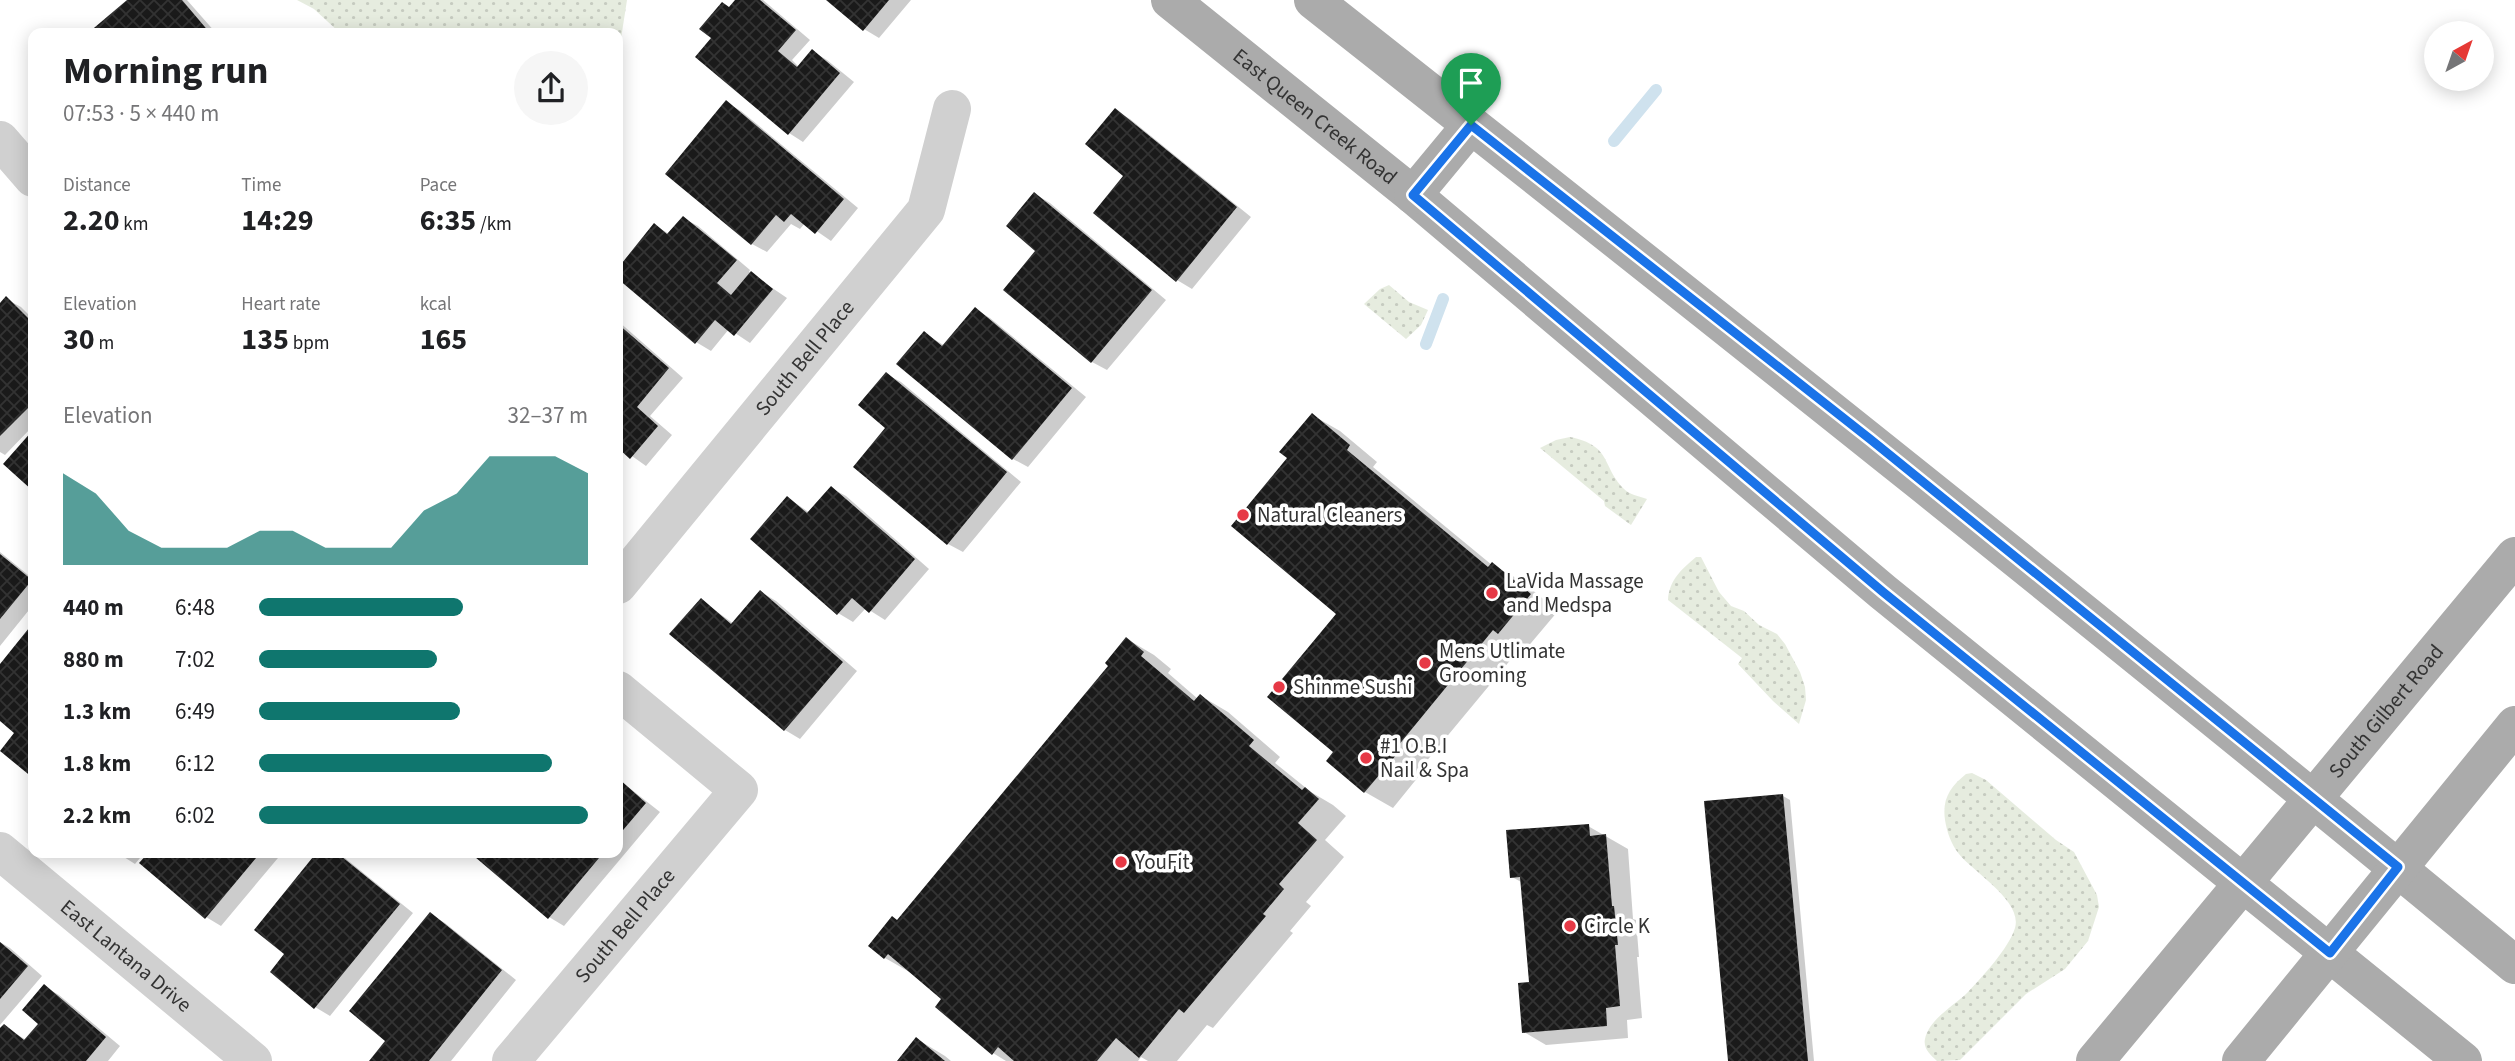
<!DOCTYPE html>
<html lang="en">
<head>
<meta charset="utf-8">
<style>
	body { margin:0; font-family:"Source Sans 3",sans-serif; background:#f6f6f6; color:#202124; height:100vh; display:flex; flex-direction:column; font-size:26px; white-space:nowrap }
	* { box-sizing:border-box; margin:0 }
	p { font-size:23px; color:#757577 }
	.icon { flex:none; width:38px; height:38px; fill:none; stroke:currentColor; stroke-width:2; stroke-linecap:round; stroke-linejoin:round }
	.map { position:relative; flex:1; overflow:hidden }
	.panel { position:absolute; left:28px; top:28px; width:595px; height:830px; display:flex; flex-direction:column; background:#fff; border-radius:14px; box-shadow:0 4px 18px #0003 }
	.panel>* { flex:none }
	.needle { width:46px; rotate:40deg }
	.fabs { position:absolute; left:2424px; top:21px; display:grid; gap:14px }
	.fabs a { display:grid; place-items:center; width:70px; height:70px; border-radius:50%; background:#fff; box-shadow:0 4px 18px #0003; font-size:35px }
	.pin { position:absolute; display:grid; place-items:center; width:60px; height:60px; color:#fff; margin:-72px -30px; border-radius:50% 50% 50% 0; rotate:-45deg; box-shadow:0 0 7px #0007 }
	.pin .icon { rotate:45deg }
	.round { display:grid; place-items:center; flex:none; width:74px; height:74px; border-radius:37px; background:#f6f6f6 }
	.overview { display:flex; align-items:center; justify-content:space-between; height:119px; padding:0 35px }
	h1 { font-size:38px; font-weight:700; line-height:52px }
	.stats { display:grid; grid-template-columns:repeat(3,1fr); gap:10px; height:119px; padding:7px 35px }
	.stats div { display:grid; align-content:center }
	.stats b { font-size:30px; font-weight:700 }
	.stats small { font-size:19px; font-weight:400 }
	.stats p { font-size:19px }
	.chart { height:196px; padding:14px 35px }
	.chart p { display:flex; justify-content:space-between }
	.chart svg { width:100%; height:126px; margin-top:7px; fill:#0f766e; opacity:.7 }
	ul { padding:0 35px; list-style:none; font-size:23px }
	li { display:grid; grid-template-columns:112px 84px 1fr; align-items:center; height:52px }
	li i { height:18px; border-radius:9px; background:#0f766e }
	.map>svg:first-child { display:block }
	.grass { fill:url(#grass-dots) }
	.shadow { fill:#0003 }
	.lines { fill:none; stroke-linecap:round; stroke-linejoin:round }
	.stream { stroke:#cfe2ee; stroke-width:12 }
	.building { fill:url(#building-cross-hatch) }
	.minor { stroke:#d0d0d0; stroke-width:38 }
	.major { stroke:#ababab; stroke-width:38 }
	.route-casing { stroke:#fff; stroke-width:14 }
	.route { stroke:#1a73e8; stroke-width:9 }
	.poi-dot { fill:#e63946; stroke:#fff; stroke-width:2.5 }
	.labels { text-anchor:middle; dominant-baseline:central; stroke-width:7; stroke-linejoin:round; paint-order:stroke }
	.street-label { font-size:21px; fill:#333; stroke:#fff }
	.poi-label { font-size:21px; fill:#333; stroke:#fff; text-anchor:start }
</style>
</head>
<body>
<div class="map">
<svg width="2515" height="1061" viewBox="0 0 2515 1061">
	<defs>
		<pattern id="grass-dots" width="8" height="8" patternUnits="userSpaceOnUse" patternTransform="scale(1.75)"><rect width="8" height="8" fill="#e6ecdf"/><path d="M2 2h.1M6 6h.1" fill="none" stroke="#c6cbc0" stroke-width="1.8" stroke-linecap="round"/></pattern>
		<pattern id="building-cross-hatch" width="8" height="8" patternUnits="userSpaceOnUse" patternTransform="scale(1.75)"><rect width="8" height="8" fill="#1a1a1a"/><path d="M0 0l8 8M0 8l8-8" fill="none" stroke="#333"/></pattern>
	</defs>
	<rect width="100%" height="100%" fill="#fff"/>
	<!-- grass -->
	<path class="grass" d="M 297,0 L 627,0 L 618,58 L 618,33 L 340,33 L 314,9 Z
		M 1389,285 L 1409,302 L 1428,310 L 1421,325 L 1406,339 L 1364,304 L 1380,289 Z
		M 1570,437 C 1612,446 1601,464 1623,488 C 1629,495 1639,496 1647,499 L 1631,525 L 1605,506 L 1604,501 L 1540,448 L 1556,440 Z
		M 1696,557 L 1701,557 L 1719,592 L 1731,606 L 1744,611 L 1759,625 L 1777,634 L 1785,644 L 1800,672 L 1805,687 L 1806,700 L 1799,724 L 1773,701 L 1738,664 L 1742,658 L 1668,600 C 1669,580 1682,569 1696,557 Z
		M 1972,773 L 1986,780 L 2056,840 L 2074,852 L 2097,895 L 2099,907 L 2088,941 L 2065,969 L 2026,994 L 1960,1060 L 1937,1061 C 1930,1055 1923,1048 1925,1039 C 1929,1019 1954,1006 1968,992 C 1982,977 2009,948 2015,928 C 2023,901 1973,872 1959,854 C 1951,844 1947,832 1945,820 C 1942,799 1950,787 1966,774 Z"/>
	<!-- shadow -->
	<path class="shadow" d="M 130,0 L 187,0 L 216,33 L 91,33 Z
		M 737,0 L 763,0 L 810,40 L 792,60 L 799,67 L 812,51 L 827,60 L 854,82 L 803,142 L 789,133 L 714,38 Z
		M 829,0 L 911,0 L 879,38 L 864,29 Z
		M 727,103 L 741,111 L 858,208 L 831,241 L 805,223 L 800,229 L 791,224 L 767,252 L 752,244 L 668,174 Z
		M 1115,110 L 1130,119 L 1251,217 L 1192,289 L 1177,280 L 1125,176 Z
		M 1035,194 L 1050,203 L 1166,300 L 1107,370 L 1092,362 Z
		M 683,218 L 698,226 L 750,270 L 749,272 L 787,298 L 750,343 L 729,329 L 711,351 L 696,342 L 618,277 L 618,270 L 655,225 L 669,234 Z
		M 6,299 L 21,307 L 33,319 L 33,426 L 5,455 L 0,452 L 0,305 Z
		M 975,309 L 990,318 L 1086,397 L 1028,467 L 1013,459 L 924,333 L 945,346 Z
		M 618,321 L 683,378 L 650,416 L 672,435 L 646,466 L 618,446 Z
		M 886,374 L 901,382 L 1021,482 L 963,552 L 948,544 L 888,428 Z
		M 1312,415 L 1340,431 L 1377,462 L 1373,467 L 1492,565 L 1520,580 L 1558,611 L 1526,649 L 1522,646 L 1420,769 L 1423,771 L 1393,808 L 1365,792 L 1335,752 L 1338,613 L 1289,458 Z
		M 831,488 L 846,496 L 929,569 L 885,620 L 866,608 L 853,622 L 838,613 L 788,498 L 810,513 Z
		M 0,552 L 33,579 L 33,605 L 0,646 Z
		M 761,592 L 776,601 L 857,671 L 800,739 L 785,730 L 672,634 L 701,600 L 734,624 Z
		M 33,626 L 33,775 L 2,750 L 16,732 L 0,719 L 0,666 Z
		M 1127,639 L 1154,655 L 1171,669 L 1168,673 L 1198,699 L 1201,696 L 1228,712 L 1280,757 L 1275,763 L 1311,792 L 1333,805 L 1346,816 L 1325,840 L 1344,857 L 1306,902 L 1311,906 L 1290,931 L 1293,933 L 1213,1028 L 1207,1025 L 1177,1061 L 1148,1061 L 1141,1057 L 1138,1061 L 1006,1061 L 993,1053 L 944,999 L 913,974 L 885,958 L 870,945 L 898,921 L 1111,666 Z
		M 618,779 L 660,812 L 564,926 L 549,917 L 481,852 L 618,852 Z
		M 1783,796 L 1790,800 L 1814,1061 L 1730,1061 Z
		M 1588,826 L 1628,849 L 1633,919 L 1636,920 L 1639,957 L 1637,957 L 1642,1018 L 1627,1020 L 1628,1038 L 1546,1045 L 1524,1032 L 1531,983 L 1523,883 L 1512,877 Z
		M 116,852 L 145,852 L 135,864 Z
		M 151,852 L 180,854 L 283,852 L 221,926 L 206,917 Z
		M 319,852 L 340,854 L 413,913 L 330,1016 L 315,1007 L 287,954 Z
		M 430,914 L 445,923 L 516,980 L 451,1061 L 372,1061 L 388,1041 Z
		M 0,942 L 10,948 L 42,976 L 0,1025 Z
		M 45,987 L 59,995 L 120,1046 L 108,1061 L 0,1061 L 0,1031 L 4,1026 L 26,1040 L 41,1023 Z
		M 917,1039 L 945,1056 L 951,1061 L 899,1061 Z"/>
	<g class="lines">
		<!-- stream -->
		<path class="stream" d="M 1614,141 L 1656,90
			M 1426,344 L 1443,299"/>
	</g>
	<!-- building -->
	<path class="building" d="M 127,0 L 182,0 L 210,33 L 88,33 Z
		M 735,0 L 760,0 L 796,30 L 778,51 L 797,67 L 812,49 L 840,73 L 788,135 L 695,57 L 711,38 L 699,29 L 722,2 L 729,7 Z
		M 826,0 L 889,0 L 863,31 Z
		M 726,100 L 844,199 L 815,234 L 791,214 L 784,222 L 776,215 L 751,245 L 665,174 Z
		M 1115,108 L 1237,207 L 1176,282 L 1093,213 L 1123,176 L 1085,144 Z
		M 1034,192 L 1152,290 L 1091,363 L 1003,290 L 1035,251 L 1006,226 Z
		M 683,216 L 737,260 L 717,283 L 731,295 L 751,271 L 773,289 L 734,336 L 715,320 L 695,344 L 618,279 L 618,268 L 654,223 L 667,234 Z
		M 6,296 L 33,323 L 33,403 L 0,436 L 0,303 Z
		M 975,307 L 1072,388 L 1012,460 L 896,364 L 924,331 L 942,346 Z
		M 618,324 L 669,368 L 637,407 L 658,426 L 630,459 L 618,448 Z
		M 886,372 L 1007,472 L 947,545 L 853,467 L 885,428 L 858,405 Z
		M 1312,413 L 1350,445 L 1347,450 L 1488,567 L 1492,562 L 1531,594 L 1498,634 L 1493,630 L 1393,752 L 1397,754 L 1364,793 L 1326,761 L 1333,752 L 1267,697 L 1336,614 L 1231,526 L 1287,458 L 1279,452 Z
		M 33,430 L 33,491 L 3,464 Z
		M 831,486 L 915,559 L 869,613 L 852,598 L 837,615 L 750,539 L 787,496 L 807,513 Z
		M 0,554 L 32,580 L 0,619 Z
		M 760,590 L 843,662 L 784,731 L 669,634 L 701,598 L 731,624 Z
		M 33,623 L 33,778 L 0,751 L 14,733 L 0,721 L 0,664 Z
		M 1126,637 L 1144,652 L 1141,656 L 1194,701 L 1200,694 L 1254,740 L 1249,746 L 1302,790 L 1305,787 L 1319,799 L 1298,823 L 1317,840 L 1279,884 L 1284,889 L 1263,914 L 1266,916 L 1184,1013 L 1179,1009 L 1139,1058 L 1116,1038 L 1097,1061 L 1014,1061 L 998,1047 L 992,1055 L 935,1007 L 941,999 L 888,954 L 884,959 L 868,946 L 892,916 L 897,920 L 1108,666 L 1105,663 Z
		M 618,778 L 646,803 L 618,836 Z
		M 1783,794 L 1808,1061 L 1728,1061 L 1704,801 Z
		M 1589,824 L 1590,836 L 1606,834 L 1612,906 L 1614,906 L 1618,945 L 1615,945 L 1620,1006 L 1606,1008 L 1607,1026 L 1522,1033 L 1518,983 L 1529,982 L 1520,877 L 1510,878 L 1506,830 Z
		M 149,852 L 177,854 L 261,852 L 205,919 L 139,863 Z
		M 317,852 L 336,852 L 400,904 L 314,1009 L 270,972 L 284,954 L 254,930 Z
		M 479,852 L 604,852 L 548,919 L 475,857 Z
		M 430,912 L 502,970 L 429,1061 L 369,1061 L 385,1041 L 349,1011 Z
		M 0,942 L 28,966 L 0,999 Z
		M 44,984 L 106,1037 L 86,1061 L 0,1061 L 0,1028 L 4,1024 L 24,1040 L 38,1024 L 22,1010 Z
		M 916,1037 L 945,1061 L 897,1061 Z"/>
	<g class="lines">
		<!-- minor -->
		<g class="minor">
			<path d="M 0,140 L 33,178"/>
			<path id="s1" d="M 618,585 L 926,210 L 952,109"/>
			<path id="s2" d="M 0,851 L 253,1061"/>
			<path id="s3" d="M 511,1061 L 739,790 L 618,690"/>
		</g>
		<!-- major -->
		<g class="major">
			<path id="s4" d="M 1170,0 L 1413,195 L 1883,592 L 2463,1061"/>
			<path d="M 1313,0 C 1716,318 2119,637 2515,965"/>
			<path d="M 1413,195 L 1471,125"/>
			<path id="s5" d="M 2095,1061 L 2515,556"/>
			<path d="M 2241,1061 L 2515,725"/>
		</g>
	</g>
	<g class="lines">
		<defs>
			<path id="route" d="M 1471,125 L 1870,439 L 2398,867 L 2330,953 L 1883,592 L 1413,195 Z"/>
		</defs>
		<!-- route casing -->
		<use href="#route" class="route-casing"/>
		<!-- route -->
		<use href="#route" class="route"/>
	</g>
	<!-- markers -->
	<g class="poi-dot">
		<circle cx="1243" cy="515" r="7"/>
		<circle cx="1492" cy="593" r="7"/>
		<circle cx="1425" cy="663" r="7"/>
		<circle cx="1279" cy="687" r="7"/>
		<circle cx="1366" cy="758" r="7"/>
		<circle cx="1121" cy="862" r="7"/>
		<circle cx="1570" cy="926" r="7"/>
	</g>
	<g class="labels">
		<!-- street labels -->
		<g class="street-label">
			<text stroke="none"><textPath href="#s4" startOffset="186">East Queen Creek Road</textPath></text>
			<text stroke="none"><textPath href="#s1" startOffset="294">South Bell Place</textPath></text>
			<text stroke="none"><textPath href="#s5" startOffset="455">South Gilbert Road</textPath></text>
			<text stroke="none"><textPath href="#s3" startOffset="177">South Bell Place</textPath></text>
			<text stroke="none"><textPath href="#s2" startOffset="164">East Lantana Drive</textPath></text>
		</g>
		<!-- poi labels -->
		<g class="poi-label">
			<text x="1257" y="515">Natural Cleaners</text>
			<text x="1506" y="581">LaVida Massage<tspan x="1506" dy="24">and Medspa</tspan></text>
			<text x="1439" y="651">Mens Utlimate<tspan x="1439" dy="24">Grooming</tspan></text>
			<text x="1293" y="687">Shinme Sushi</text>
			<text x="1380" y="746">#1 O.B.I<tspan x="1380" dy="24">Nail &amp; Spa</tspan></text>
			<text x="1135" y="862">YouFit</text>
			<text x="1584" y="926">Circle K</text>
		</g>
	</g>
</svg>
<div class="fabs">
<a><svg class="needle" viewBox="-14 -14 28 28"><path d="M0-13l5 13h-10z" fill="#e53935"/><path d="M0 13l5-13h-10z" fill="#757577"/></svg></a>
</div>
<div class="pin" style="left:1471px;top:125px;background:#1e9e55"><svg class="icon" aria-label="arrive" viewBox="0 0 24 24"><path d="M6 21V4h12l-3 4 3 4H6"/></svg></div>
<section class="panel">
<div class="overview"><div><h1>Morning run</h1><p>07:53 · 5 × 440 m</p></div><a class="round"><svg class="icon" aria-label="share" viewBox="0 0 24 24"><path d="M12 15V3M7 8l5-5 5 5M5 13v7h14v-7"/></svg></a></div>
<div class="stats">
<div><p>Distance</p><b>2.20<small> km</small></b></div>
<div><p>Time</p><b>14:29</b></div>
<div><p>Pace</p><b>6:35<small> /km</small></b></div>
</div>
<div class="stats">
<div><p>Elevation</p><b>30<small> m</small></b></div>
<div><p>Heart rate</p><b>135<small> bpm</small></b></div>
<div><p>kcal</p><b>165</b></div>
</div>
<div class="chart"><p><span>Elevation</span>32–37 m</p>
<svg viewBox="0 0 160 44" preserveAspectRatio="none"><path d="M0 44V12L10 19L20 32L30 38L40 38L50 38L60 32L70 32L80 38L90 38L100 38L110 25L120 19L130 6L140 6L150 6L160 12V44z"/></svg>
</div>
<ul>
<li><b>440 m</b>6:48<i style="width:62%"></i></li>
<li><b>880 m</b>7:02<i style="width:54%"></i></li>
<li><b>1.3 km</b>6:49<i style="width:61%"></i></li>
<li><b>1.8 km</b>6:12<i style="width:89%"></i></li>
<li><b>2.2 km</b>6:02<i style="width:100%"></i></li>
</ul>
</section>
</div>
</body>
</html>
